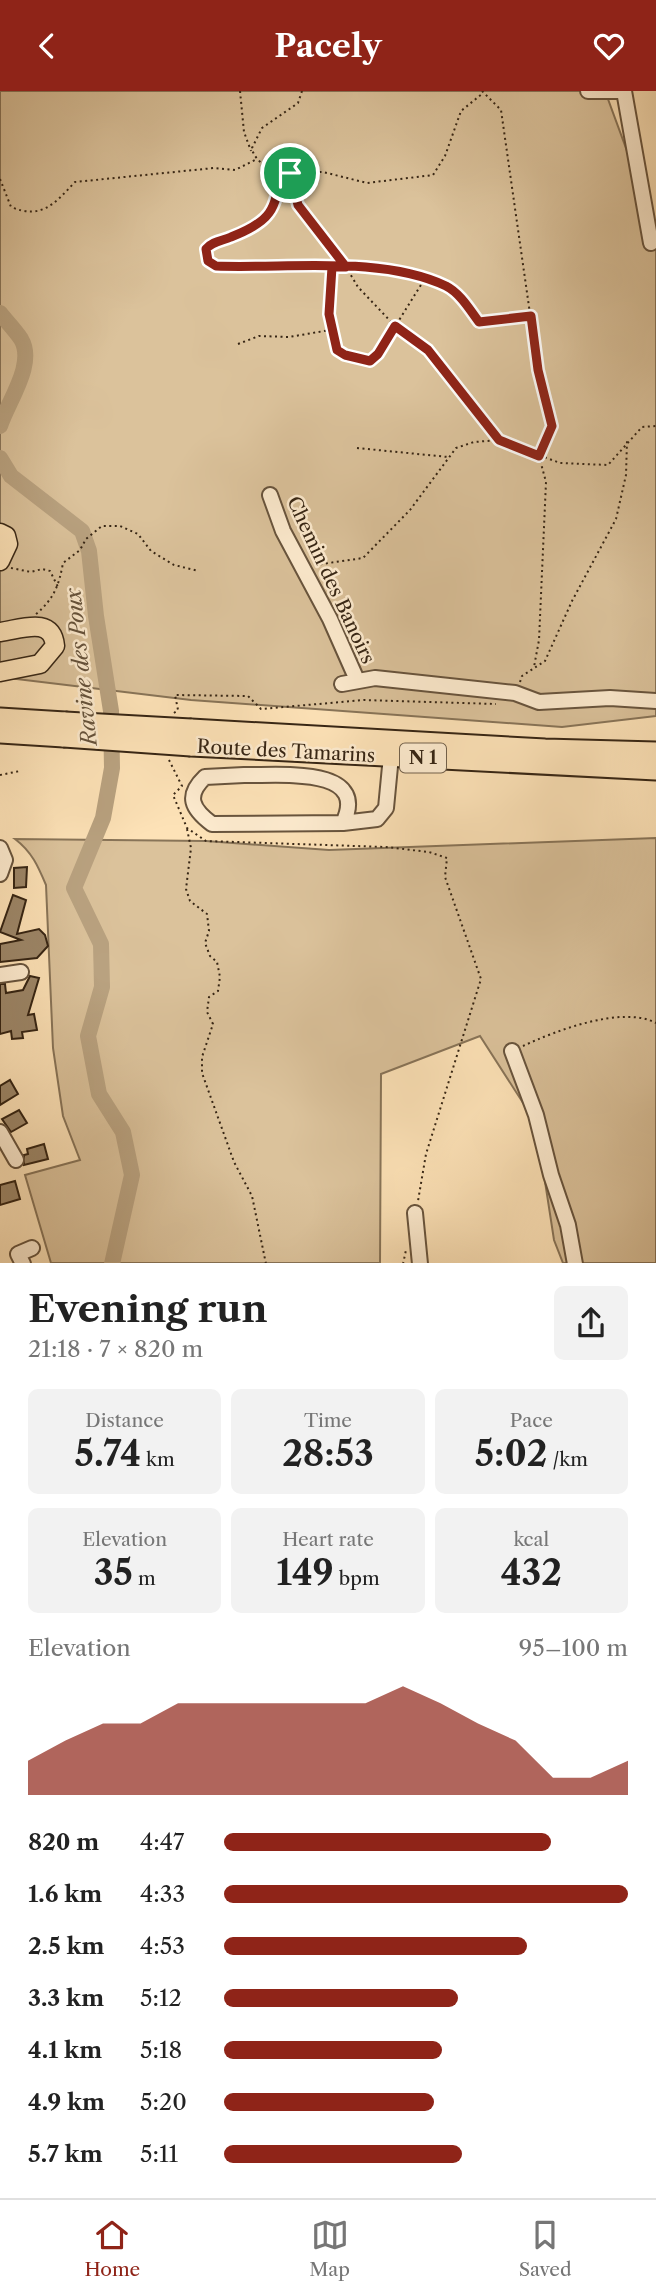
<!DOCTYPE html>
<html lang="en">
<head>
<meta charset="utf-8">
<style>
	body { margin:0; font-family:"Libre Caslon Text",serif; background:#f2f2f2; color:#222; height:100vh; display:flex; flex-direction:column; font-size:26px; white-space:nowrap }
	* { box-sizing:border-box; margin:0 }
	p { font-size:23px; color:#767676 }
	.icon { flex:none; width:38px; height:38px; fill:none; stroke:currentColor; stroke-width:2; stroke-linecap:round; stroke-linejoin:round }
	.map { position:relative; height:1172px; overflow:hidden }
	.drawer { display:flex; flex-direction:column; background:#fff; flex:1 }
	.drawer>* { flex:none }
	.pin { position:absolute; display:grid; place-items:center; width:60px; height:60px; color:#fff; margin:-30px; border:4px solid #fff; border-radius:50%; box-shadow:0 2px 7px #0007 }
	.round { display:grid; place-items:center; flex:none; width:74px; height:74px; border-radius:10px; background:#f2f2f2 }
	.headline { display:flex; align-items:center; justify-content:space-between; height:119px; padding:0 28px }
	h1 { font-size:38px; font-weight:700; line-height:52px }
	.figures { display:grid; grid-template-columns:repeat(3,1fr); gap:10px; height:119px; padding:7px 28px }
	.figures div { display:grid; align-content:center; border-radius:10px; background:#f2f2f2; text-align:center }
	.figures b { font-size:35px; font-weight:700 }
	.figures small { font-size:19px; font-weight:400 }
	.figures p { font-size:19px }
	.chart { height:196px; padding:14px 28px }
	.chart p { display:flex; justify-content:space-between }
	.chart svg { width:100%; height:126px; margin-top:7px; fill:#8f2418; opacity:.7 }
	ul { padding:0 28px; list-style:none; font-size:23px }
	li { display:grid; grid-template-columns:112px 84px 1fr; align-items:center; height:52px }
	li i { height:18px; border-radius:9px; background:#8f2418 }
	header { display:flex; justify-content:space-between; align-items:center; height:91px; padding:0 28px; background:#8f2418; color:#fff; font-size:32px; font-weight:700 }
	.tab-bar { display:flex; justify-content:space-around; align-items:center; height:98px; border-top:2px solid #e0e0e0; background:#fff; font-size:19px; color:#767676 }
	.tab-bar a { display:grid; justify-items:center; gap:4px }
	.tab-bar .selected { color:#8f2418 }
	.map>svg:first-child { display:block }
	.green { fill:#dbc29b; stroke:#887458; stroke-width:2 }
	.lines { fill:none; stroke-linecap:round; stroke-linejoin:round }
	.river { stroke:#b9a280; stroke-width:16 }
	.building { fill:#9d8769; stroke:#362514; stroke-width:2 }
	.minor-casing { stroke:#68543d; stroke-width:18 }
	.major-casing { stroke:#362514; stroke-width:21 }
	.highway-casing { stroke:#362514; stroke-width:23 }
	.path { stroke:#362514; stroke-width:2; stroke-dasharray:2 3.5; stroke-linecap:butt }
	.minor { stroke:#feecd0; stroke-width:14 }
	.major { stroke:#fde2b7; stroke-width:18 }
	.highway { stroke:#fde2b7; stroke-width:19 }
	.highway-bridge-casing { stroke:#362514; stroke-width:23; stroke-linecap:butt }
	.highway-bridge { stroke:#fde2b7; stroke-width:19 }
	.route-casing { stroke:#fff; stroke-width:14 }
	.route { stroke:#8f2418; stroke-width:9 }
	.labels { text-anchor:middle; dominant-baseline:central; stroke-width:5; stroke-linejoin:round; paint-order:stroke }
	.shield { fill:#feecd0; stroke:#72614c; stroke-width:2 }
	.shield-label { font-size:18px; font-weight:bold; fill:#362514 }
	.street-label { font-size:19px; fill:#362514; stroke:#feecd0 }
	.water-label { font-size:21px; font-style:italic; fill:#64513a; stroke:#feecd0 }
</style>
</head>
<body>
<header><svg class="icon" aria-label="back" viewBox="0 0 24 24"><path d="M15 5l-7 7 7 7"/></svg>Pacely<svg class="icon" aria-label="heart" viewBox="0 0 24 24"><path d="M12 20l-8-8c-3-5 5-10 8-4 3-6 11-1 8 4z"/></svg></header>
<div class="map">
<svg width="656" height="1173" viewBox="0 0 656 1173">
	<rect width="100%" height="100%" fill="#fde2b7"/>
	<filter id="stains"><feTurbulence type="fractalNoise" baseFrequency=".00286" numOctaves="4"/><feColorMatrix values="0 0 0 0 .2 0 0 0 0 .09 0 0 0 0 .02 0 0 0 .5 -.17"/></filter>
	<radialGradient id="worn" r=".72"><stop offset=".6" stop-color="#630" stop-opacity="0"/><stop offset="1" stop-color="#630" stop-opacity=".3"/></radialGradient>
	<!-- green -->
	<path class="green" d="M 0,0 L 605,0 L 656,139 L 656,625 L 562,636 L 191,609 L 0,586 Z
		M 656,747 L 656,1172 L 563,1172 L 554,1149 L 536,1032 L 480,945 L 381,983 L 380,1172 L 51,1172 L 25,1084 L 80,1069 L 63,1025 L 53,957 L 46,794 C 38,775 32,761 15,748 L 206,750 L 329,759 Z"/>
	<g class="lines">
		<!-- river -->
		<path class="river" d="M 0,222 C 7,231 15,239 21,248 C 36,273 8,310 0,335
			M 0,367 L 11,385 L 82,440 L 89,460 L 96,525 L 111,620 L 112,677 L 103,727 L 74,797 L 101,853 L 102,896 L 88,945 L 99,1003 L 123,1041 L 132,1084 L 112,1173"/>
	</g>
	<!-- building -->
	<path class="building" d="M 27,776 L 26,796 L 14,797 L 14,777 Z
		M 13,804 L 26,809 L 17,843 L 39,838 L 45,844 L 48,855 L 37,867 L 0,871 L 0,853 L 21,849 L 0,841 Z
		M 30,885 L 39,887 L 28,924 L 34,923 L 37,939 L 22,941 L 23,947 L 12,948 L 11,940 L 0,943 L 0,893 L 5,893 L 6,902 L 23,899 Z
		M 10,989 L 18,1003 L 0,1014 L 0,995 Z
		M 19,1019 L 27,1032 L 11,1041 L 2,1028 Z
		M 44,1053 L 48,1068 L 24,1074 L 24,1064 L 28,1063 L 27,1058 Z
		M 15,1090 L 20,1108 L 0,1114 L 0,1094 Z"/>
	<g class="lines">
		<defs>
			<path id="minor" d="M 588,0 L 621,0
				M 624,0 L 651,152
				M 270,404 L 283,440 L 330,528 L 357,589
				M 342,593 L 375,587 L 515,602 L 539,611 L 610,607 L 656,610
				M 244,684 C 276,685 371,674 343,732 L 212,733 C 192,718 185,705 205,686 Z
				M 343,732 L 377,728 L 386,717 L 391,665
				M 0,757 L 5,769 L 0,783
				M 0,884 L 21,881
				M 512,960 L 536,1024 L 551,1084 L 568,1134 L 575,1173
				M 0,1041 L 16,1069
				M 415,1122 L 420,1173
				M 23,1173 L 18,1163 L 32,1157"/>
			<path id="major" d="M 0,442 L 6,445 L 8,453 L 0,470
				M 0,541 C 22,538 52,525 55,555 L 40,573 L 0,581"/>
			<path id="highway" d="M 0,627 L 65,631
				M 191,638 L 545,658 L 656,661
				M 0,642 L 64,646
				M 191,655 L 656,679"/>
		</defs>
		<!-- minor casing -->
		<use href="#minor" class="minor-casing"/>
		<!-- major casing -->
		<use href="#major" class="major-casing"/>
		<!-- highway casing -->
		<use href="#highway" class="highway-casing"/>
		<!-- path -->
		<path class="path" d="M 240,0 L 244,41 L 251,60
			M 302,0 L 298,12 L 262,37 L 252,57 C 253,68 269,80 280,80 C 277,119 270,131 231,146 C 222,149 213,150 206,158 L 208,170 L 216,175 C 288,178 379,163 446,195 C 460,202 470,219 479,231 L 531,225
			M 482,0 L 501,19 L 538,279 L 552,335 L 539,365 L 546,391 L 539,549 L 534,576
			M 281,80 L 323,81 L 367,92 L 433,84 L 445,65 L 461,20 L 483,2
			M 290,82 L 298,114 L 346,176 L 358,196 L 395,235 L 428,259 L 498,348
			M 0,88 L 11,116 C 42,129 55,112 75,91 L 214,77 L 235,79 L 255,69
			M 332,176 C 330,204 326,233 337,259 L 345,264 L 370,270 L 378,263 L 424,189
			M 238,253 L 259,245 L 289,246 L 330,239
			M 357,357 L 448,366
			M 315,474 L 363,467 L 410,419 L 456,357 L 474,351 L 499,349 L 560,372 L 608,374 L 642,336 L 656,335
			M 11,477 L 31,481 L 42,478 L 50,480 L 58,496
			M 36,523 C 54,508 59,494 63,472 L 80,459 L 86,448 L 102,435 L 120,435 L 138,443 L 151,460 L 174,474 L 199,480
			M 520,591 L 522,585 L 545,570 L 572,510 L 616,428 L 626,384 L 627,350
			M 174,622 L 178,619 L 175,604 L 248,605 L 261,618 L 364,609 L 496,613
			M 169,669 L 182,695 L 173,704 L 187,737 L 206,750 L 386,756 L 429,761 L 447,767 L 445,786 L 481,888 L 426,1063 L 418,1110
			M 0,684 L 20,680
			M 187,738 L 191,757 L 186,798 L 190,810 L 207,823 L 209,840 L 205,852 L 210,865 L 217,871 L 220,886 L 218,900 L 209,906 L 207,921 L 213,933 L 202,966 L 202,982 L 234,1071 L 252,1105 L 266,1173
			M 523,955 C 555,940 622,914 656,932
			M 403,1173 L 406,1159"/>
		<!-- minor -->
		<use href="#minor" class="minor"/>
		<!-- major -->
		<use href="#major" class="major"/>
		<!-- highway -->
		<use href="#highway" class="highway"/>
		<defs>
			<path id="highway-bridge" d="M 65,631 L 191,638
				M 64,646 L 191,655"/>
		</defs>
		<!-- highway-bridge casing -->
		<use href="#highway-bridge" class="highway-bridge-casing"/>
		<!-- highway-bridge -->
		<use href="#highway-bridge" class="highway-bridge"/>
	</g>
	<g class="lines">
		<defs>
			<path id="route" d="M 290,82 L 298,114 L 346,176 L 332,176 L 329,223 L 337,259 L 345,264 L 370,270 L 378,263 L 395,235 L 428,259 L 499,349 L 539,365 L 552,335 L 538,279 L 531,225 L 479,231 C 470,219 460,202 446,195 C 380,164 287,178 216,175 L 208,170 L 206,158 C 213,150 222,150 231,146 C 270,131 277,119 280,80 L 290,82"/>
		</defs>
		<!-- route casing -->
		<use href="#route" class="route-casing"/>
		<!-- route -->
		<use href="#route" class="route"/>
	</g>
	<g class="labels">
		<!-- shield labels -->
		<rect class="shield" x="400" y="652.5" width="46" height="29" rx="5"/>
		<g class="shield-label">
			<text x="423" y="667">N 1</text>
		</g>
		<!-- street labels -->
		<g class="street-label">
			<text transform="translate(331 489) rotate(65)">Chemin des Banoirs</text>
			<text transform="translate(286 660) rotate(3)">Route des Tamarins</text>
		</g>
		<!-- water labels -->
		<g class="water-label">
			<text transform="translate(81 576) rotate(-96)">Ravine des Poux</text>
		</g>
	</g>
	<rect width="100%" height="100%" filter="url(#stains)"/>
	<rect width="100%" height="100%" fill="url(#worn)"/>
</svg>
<div class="pin" style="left:290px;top:82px;background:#1e9e55"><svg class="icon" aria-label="arrive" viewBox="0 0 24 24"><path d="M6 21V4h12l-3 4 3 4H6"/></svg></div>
</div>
<section class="drawer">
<div class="headline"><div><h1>Evening run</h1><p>21:18 · 7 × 820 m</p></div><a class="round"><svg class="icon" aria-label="share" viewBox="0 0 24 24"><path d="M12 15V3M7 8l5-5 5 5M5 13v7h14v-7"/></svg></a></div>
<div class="figures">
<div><p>Distance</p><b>5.74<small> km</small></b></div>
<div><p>Time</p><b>28:53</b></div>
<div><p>Pace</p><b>5:02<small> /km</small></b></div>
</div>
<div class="figures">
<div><p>Elevation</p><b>35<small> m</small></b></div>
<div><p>Heart rate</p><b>149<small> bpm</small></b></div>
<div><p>kcal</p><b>432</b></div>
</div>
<div class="chart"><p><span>Elevation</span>95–100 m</p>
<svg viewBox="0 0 160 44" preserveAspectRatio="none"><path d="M0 44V32L10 25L20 19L30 19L40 12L50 12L60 12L70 12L80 12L90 12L100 6L110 12L120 19L130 25L140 38L150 38L160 32V44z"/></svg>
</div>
<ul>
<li><b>820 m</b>4:47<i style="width:81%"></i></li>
<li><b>1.6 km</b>4:33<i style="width:100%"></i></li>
<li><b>2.5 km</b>4:53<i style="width:75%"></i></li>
<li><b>3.3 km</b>5:12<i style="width:58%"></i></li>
<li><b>4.1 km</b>5:18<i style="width:54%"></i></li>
<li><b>4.9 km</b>5:20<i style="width:52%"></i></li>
<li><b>5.7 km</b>5:11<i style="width:59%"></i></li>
</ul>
</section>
<nav class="tab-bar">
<a class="selected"><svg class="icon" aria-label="home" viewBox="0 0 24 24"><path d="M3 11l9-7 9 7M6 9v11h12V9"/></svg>Home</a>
<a><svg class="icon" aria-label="map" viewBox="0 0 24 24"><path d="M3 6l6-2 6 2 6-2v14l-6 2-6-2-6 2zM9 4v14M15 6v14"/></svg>Map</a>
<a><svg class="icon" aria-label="saved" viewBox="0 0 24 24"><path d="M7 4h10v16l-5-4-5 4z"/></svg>Saved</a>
</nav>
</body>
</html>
